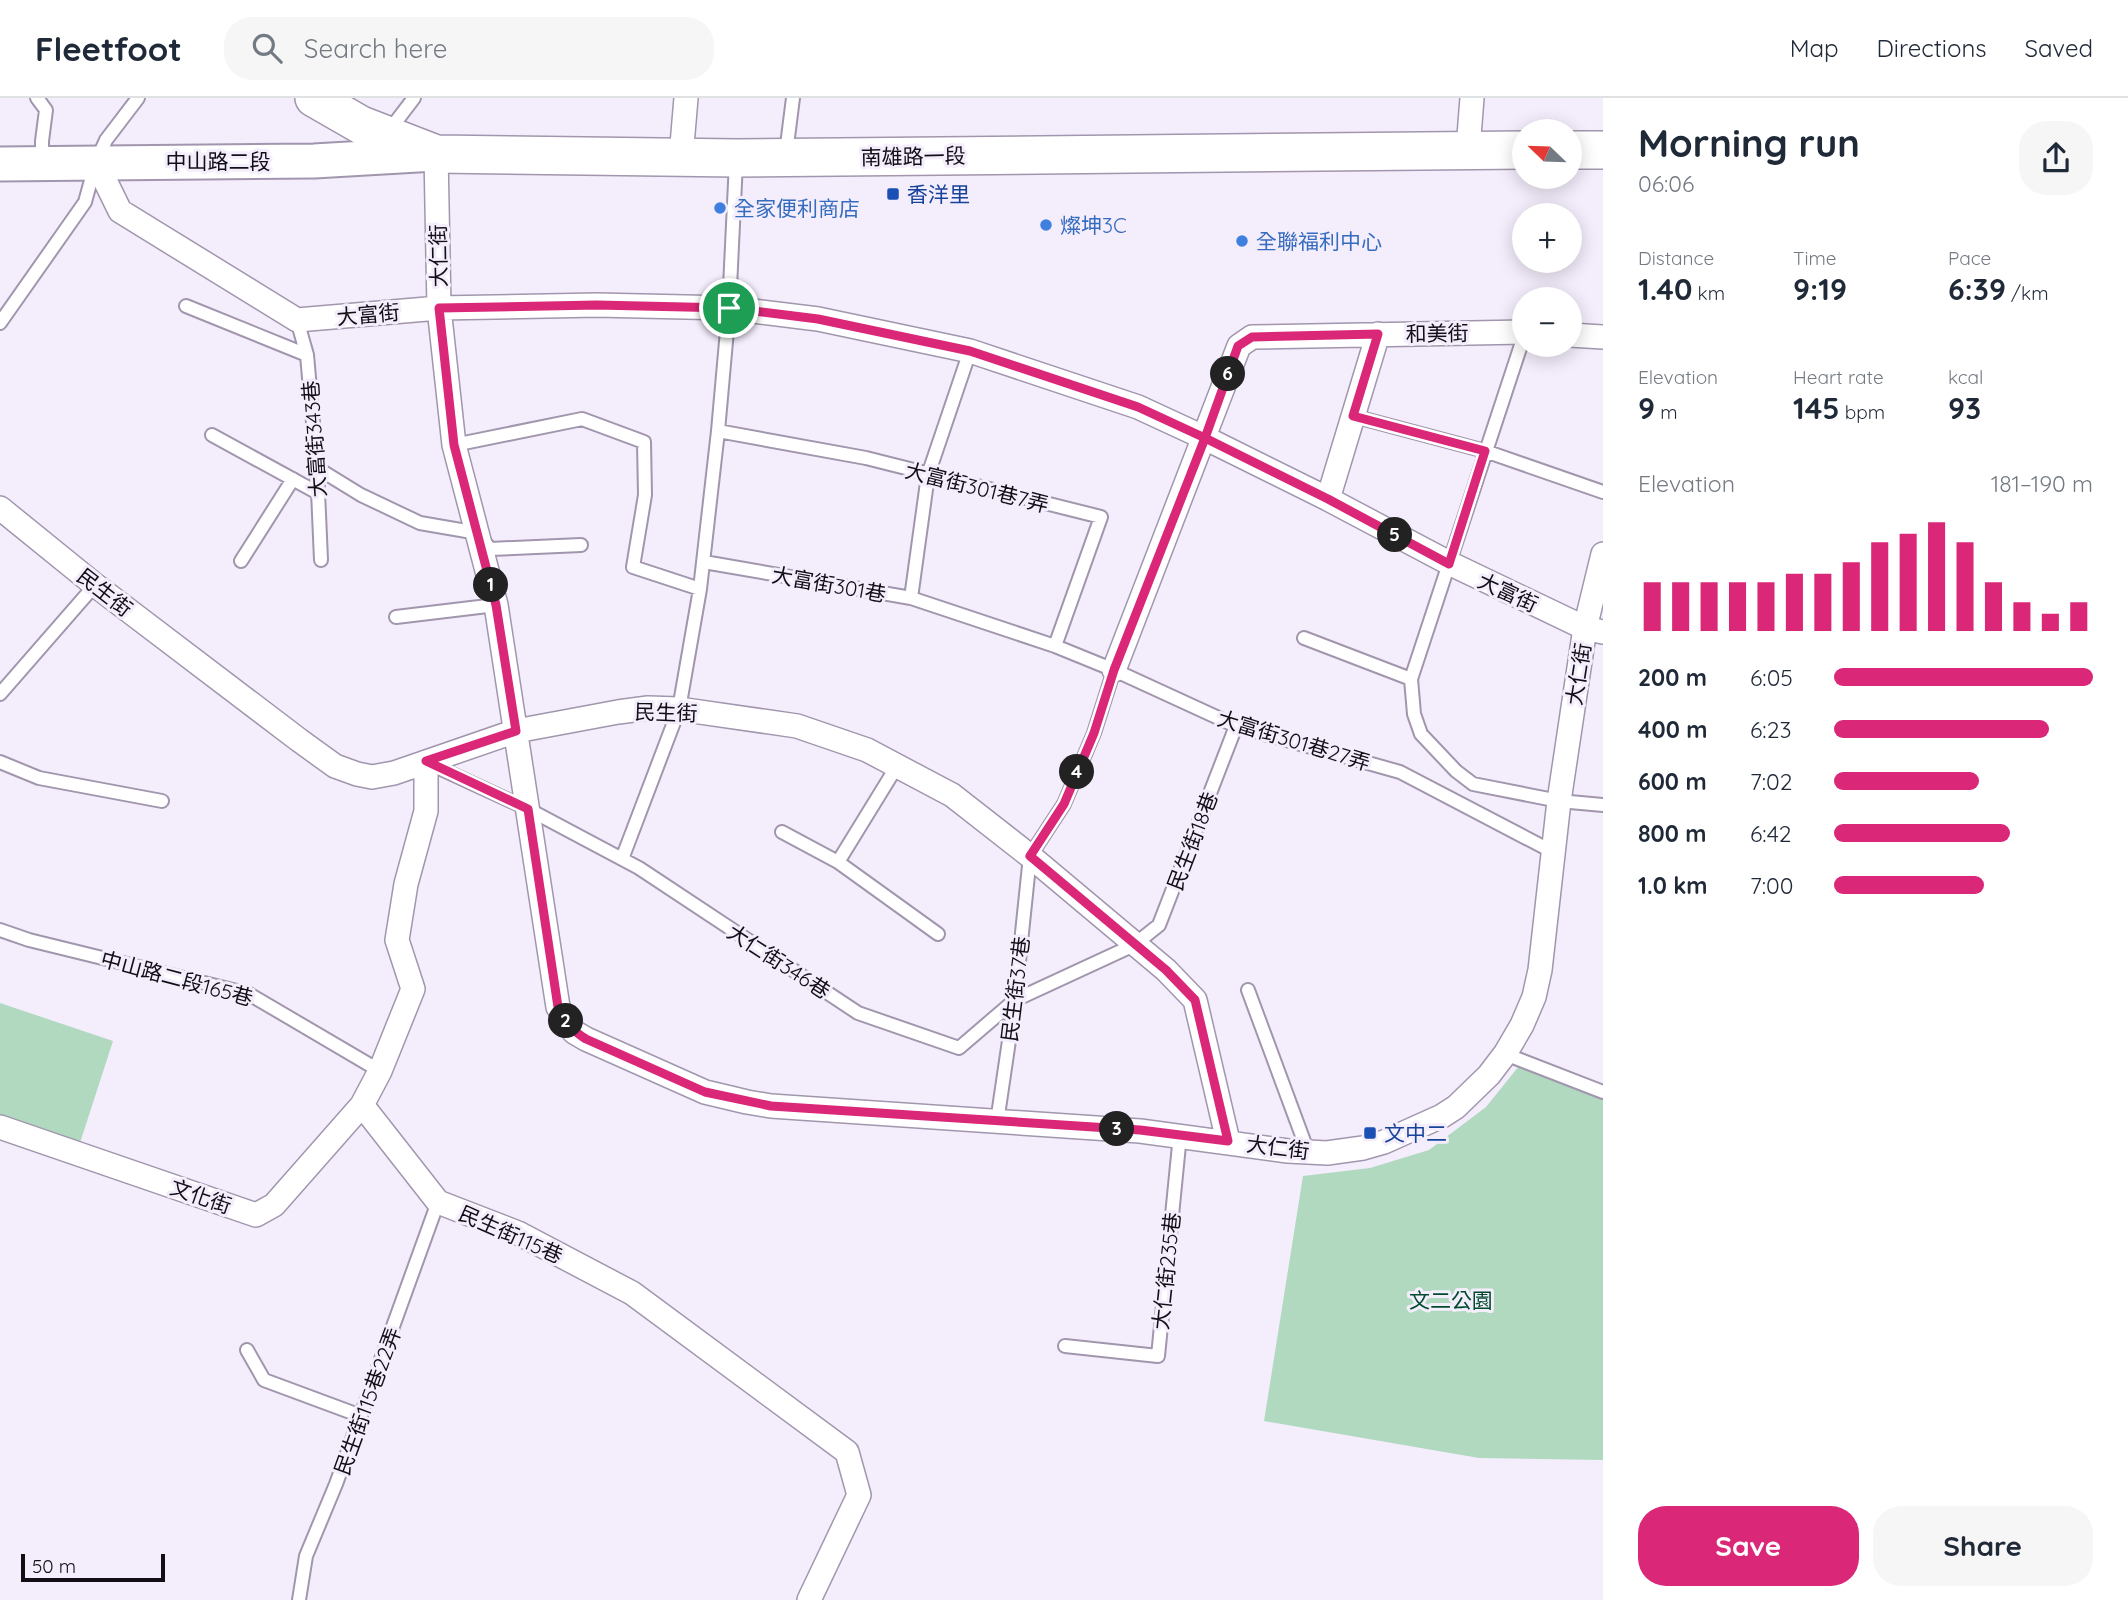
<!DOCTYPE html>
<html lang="en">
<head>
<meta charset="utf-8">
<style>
	body { margin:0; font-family:Quicksand,"Noto Sans TC",sans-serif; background:#f6f6f7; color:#1f2937; height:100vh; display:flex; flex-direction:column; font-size:26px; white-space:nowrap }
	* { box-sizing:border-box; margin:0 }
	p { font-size:23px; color:#747a83 }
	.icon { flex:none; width:38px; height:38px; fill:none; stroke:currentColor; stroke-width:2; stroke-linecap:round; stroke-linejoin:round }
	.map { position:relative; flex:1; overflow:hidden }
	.drawer { display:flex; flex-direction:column; background:#fff; width:525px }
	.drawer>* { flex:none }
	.needle { width:46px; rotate:293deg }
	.controls { position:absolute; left:1512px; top:21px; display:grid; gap:14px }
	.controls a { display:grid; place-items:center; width:70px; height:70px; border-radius:50%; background:#fff; box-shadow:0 4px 18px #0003; font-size:35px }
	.scale { position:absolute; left:21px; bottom:18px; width:144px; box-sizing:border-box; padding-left:7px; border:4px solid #120e16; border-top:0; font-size:19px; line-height:24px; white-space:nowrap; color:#120e16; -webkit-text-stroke:5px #f4edfc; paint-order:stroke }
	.pin { position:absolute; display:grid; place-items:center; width:60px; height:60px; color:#fff; margin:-30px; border:4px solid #fff; border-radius:50%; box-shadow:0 2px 7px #0007 }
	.km { position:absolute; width:35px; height:35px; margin:-18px; border-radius:50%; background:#222; color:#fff; font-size:19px; line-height:35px; text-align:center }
	.round { display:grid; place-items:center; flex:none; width:74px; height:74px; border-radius:28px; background:#f6f6f7 }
	.summary { display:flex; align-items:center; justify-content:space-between; height:119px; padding:0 35px }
	h1 { font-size:38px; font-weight:700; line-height:52px }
	.metrics { display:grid; grid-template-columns:repeat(3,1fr); gap:10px; height:119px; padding:7px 35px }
	.metrics div { display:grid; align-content:center }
	.metrics b { font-size:30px; font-weight:700 }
	.metrics small { font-size:19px; font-weight:400 }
	.metrics p { font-size:19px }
	.chart { height:196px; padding:14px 35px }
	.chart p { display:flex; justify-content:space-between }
	.chart svg { width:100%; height:126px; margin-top:7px; stroke:#db2777; stroke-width:6 }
	.primary-button { display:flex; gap:14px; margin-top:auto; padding:14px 35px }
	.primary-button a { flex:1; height:80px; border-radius:28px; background:#db2777; color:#fff; font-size:28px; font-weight:700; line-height:80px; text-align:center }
	.primary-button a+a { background:#f6f6f7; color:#1f2937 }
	ul { padding:0 35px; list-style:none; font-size:23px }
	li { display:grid; grid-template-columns:112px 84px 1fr; align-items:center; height:52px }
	li i { height:18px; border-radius:9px; background:#db2777 }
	header { display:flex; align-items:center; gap:42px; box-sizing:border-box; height:98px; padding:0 35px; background:#fff; border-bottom:2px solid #e0e1e3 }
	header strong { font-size:33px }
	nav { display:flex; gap:38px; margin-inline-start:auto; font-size:24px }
	.search { width:490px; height:63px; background:#f6f6f7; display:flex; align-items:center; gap:18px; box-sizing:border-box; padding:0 24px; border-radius:28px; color:#747a83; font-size:26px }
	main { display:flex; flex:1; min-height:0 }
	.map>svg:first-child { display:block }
	.green { fill:#b1d9c0 }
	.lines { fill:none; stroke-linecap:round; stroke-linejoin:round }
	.lane-casing { stroke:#a196ad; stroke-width:16 }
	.street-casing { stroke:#a196ad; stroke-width:26 }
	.secondary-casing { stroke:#a196ad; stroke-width:37 }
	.primary-casing { stroke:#a196ad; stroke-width:40 }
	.lane { stroke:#fff; stroke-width:12 }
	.street { stroke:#fff; stroke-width:23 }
	.secondary { stroke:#fff; stroke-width:33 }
	.primary { stroke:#fff; stroke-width:37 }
	.route-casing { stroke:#fff; stroke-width:14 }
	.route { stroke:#db2777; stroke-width:9 }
	.transit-dot { fill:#1a4fb4; stroke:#f4edfc; stroke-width:2.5 }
	.shop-dot { fill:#3f7fe0; stroke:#f4edfc; stroke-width:2.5 }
	.labels { text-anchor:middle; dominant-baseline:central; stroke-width:6; stroke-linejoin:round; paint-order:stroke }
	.street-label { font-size:21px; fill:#120e16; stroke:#f4edfc }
	.transit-label { font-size:21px; fill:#164399; stroke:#f4edfc; text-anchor:start }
	.shop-label { font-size:21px; fill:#366cbe; stroke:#f4edfc; text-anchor:start }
	.park-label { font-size:21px; fill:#004b2c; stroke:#f4edfc }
</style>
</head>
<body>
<header>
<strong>Fleetfoot</strong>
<div class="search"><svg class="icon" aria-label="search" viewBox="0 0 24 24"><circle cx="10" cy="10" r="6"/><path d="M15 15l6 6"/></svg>Search here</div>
<nav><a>Map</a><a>Directions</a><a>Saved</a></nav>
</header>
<main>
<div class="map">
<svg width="1603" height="1502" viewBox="0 0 1603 1502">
	<rect width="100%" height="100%" fill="#f4edfc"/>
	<!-- green -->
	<path class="green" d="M 0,905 L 113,943 L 78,1051 L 0,1024 Z
		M 1519,968 L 1603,987 L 1603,1362 L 1479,1360 L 1264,1323 L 1303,1078 L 1370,1070 L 1429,1052 L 1486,1009 Z"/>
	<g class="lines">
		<defs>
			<path id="lane" d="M 37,0 L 46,12 L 42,43 L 42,66
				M 388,34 L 414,0
				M 786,55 L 793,0
				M 186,208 L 307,257
				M 297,222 L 307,257 L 317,370 L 321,462
				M 0,225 L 85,104 L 96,64 L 106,42 L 138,0
				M 1524,238 L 1411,581 L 1414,616 L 1421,636 L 1456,673 L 1473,686 L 1559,703 L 1603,707
				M 1353,318 L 1485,353 L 1603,394
				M 718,333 L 866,360 L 1101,419 L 1055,548
				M 212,337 L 318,395
				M 454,347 L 582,321 L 644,344 L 645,397 L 633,469 L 700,491
				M 317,370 L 361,397 L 420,425 L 478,435 L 490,451 L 581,447
				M 241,463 L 293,381
				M 704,464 L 911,500 L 928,377 L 970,253
				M 911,500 L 1055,548 L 1114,572 L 1236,628 L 1400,674 L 1553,754
				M 396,519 L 496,507
				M 1304,540 L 1411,581
				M 0,596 L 95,487
				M 0,664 L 39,680 L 162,703
				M 426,664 L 528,711 L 639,770 L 858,915 L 959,950 L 1015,902 L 1134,847 L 1159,827 L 1236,628
				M 897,668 L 838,764 L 938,836
				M 782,734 L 838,764
				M 622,761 L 679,611 L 700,491 L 718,333 L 729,210 L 736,64
				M 0,832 L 29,842 L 249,896 L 380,973
				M 1248,892 L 1308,1054
				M 1505,956 L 1603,994
				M 997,1024 L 1015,902 L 1030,758 L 1064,706 L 1094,635 L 1114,572
				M 1065,1248 L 1158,1258 L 1180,1037
				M 247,1252 L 264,1282 L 361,1318
				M 299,1502 L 306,1458 L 336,1386 L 438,1104"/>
			<path id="street" d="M 1468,51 L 1472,0
				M 436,56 L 439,210 L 454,347 L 496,507 L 558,909 L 574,934 L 586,941 L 705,994 L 747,1004 L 771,1008 L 1140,1033 L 1288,1053 L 1327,1055 L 1363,1050 L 1384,1044 L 1442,1018 L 1456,1009 L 1489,977 L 1505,956 L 1522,927 L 1534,899 L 1540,872 L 1559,703 L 1585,530 L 1603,456
				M 681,59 L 686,0
				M 96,64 L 120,113 L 297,222 L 439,210 L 597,207 L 729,210 L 818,221 L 970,253 L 1138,309 L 1205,340 L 1328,401 L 1449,465 L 1585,530 L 1603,534
				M 1570,237 L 1603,239
				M 1328,401 L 1378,236
				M 0,410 L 95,487 L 299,642 L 335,668 L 357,676 L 372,679 L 394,675 L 516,633 L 618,614 L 648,610 L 679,611 L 797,628 L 867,652 L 952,697 L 1030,758 L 1166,872 L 1195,902 L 1228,1043
				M 1114,572 L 1239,248 L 1252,239 L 1524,234
				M 362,1007 L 438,1104 L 518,1135 L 632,1195 L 847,1354 L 859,1397 L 809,1502
				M 0,1029 L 256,1117 L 274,1107 L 362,1007 L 380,973 L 413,891 L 397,842 L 406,786 L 426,713 L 426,664"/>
			<path id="secondary" d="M 0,66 L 314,63 L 435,56"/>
			<path id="primary" d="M 314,0 L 361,27 L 436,56 L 737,60 L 1524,52
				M 1570,52 L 1603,52"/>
		</defs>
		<!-- lane casing -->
		<use href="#lane" class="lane-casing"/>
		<!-- street casing -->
		<use href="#street" class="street-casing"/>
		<!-- secondary casing -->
		<use href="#secondary" class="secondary-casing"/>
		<!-- primary casing -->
		<use href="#primary" class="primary-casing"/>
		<!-- lane -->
		<use href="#lane" class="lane"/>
		<!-- street -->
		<use href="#street" class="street"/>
		<!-- secondary -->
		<use href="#secondary" class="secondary"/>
		<!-- primary -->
		<use href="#primary" class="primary"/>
	</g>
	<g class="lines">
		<defs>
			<path id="route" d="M 729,210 L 597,207 L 439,210 L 454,347 L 496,507 L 516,633 L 426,663 L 528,711 L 558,909 C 566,923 572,933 586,941 L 705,994 L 771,1008 L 1140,1032 L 1228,1043 L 1195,902 L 1166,872 L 1030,758 L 1064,706 L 1094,635 L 1114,572 L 1205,340 L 1328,401 L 1449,466 L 1485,353 L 1353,318 L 1378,236 L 1252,239 L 1238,248 L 1205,340 L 1138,309 L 970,253 L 818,221 L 729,210"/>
		</defs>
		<!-- route casing -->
		<use href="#route" class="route-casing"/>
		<!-- route -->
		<use href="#route" class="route"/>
	</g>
	<!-- markers -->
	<g class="transit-dot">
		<rect x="886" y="89" width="14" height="14" rx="3.5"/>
		<rect x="1363" y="1028" width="14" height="14" rx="3.5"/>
	</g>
	<g class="shop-dot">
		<circle cx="720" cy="110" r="7"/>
		<circle cx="1046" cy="127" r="7"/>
		<circle cx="1242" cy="143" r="7"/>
	</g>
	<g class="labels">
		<!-- street labels -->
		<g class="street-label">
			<text transform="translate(913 58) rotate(-1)">南雄路一段</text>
			<text x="218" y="63">中山路二段</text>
			<text transform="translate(438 158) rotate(-91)">大仁街</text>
			<text transform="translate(368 216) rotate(-5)">大富街</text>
			<text transform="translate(1437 235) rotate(-1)">和美街</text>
			<text transform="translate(314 341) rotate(-94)">大富街343巷</text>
			<text transform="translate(977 389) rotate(14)">大富街301巷7弄</text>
			<text transform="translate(829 486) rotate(10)">大富街301巷</text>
			<text transform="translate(105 494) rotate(38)">民生街</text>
			<text transform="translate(1508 494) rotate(25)">大富街</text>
			<text transform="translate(1578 576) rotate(-81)">大仁街</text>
			<text transform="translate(666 614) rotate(2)">民生街</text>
			<text transform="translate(1294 642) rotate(17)">大富街301巷27弄</text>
			<text transform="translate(1192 743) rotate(-69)">民生街18巷</text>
			<text transform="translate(779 863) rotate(33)">大仁街346巷</text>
			<text transform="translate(177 880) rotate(15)">中山路二段165巷</text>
			<text transform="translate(1015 891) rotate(-83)">民生街37巷</text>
			<text transform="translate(1278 1049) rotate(7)">大仁街</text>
			<text transform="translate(201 1098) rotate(19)">文化街</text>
			<text transform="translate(511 1136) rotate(24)">民生街115巷</text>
			<text transform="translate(1166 1173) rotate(-84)">大仁街235巷</text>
			<text transform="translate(367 1303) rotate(-70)">民生街115巷22弄</text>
		</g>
		<!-- transit labels -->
		<g class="transit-label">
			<text x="907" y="96">香洋里</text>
			<text x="1384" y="1035">文中二</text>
		</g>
		<!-- shop labels -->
		<g class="shop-label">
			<text x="734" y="110">全家便利商店</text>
			<text x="1060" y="127">燦坤3C</text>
			<text x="1256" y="143">全聯福利中心</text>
		</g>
		<!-- park labels -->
		<g class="park-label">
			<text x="1451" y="1202">文二公園</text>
		</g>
	</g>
</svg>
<div class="controls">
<a><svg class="needle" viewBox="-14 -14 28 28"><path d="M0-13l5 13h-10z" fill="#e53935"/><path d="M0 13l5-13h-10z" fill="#747a83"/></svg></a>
<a>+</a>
<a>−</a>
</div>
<div class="scale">50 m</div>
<div class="pin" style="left:729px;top:210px;background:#1e9e55"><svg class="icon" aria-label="arrive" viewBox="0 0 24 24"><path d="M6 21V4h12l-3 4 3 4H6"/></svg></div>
<b class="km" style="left:491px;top:487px">1</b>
<b class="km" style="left:566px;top:923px">2</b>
<b class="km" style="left:1117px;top:1031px">3</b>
<b class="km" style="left:1077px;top:674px">4</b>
<b class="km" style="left:1395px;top:437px">5</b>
<b class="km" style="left:1228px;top:276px">6</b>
</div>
<section class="drawer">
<div class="summary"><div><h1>Morning run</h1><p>06:06</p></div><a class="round"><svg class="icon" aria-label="share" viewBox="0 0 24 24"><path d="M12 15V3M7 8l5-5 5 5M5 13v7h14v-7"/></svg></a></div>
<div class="metrics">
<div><p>Distance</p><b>1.40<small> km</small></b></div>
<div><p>Time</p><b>9:19</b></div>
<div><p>Pace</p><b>6:39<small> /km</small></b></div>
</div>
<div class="metrics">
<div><p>Elevation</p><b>9<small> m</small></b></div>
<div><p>Heart rate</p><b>145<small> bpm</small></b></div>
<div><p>kcal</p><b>93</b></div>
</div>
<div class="chart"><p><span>Elevation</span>181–190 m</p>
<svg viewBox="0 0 160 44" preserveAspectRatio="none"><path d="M5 44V27M15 44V27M25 44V27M35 44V27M45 44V27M55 44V24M65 44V24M75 44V20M85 44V13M95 44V10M105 44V6M115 44V13M125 44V27M135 44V34M145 44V38M155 44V34"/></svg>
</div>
<ul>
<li><b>200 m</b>6:05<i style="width:100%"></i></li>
<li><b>400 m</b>6:23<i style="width:83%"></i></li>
<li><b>600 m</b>7:02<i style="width:56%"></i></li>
<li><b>800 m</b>6:42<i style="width:68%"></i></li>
<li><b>1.0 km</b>7:00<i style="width:58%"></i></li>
</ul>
<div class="primary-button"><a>Save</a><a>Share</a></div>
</section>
</main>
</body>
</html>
